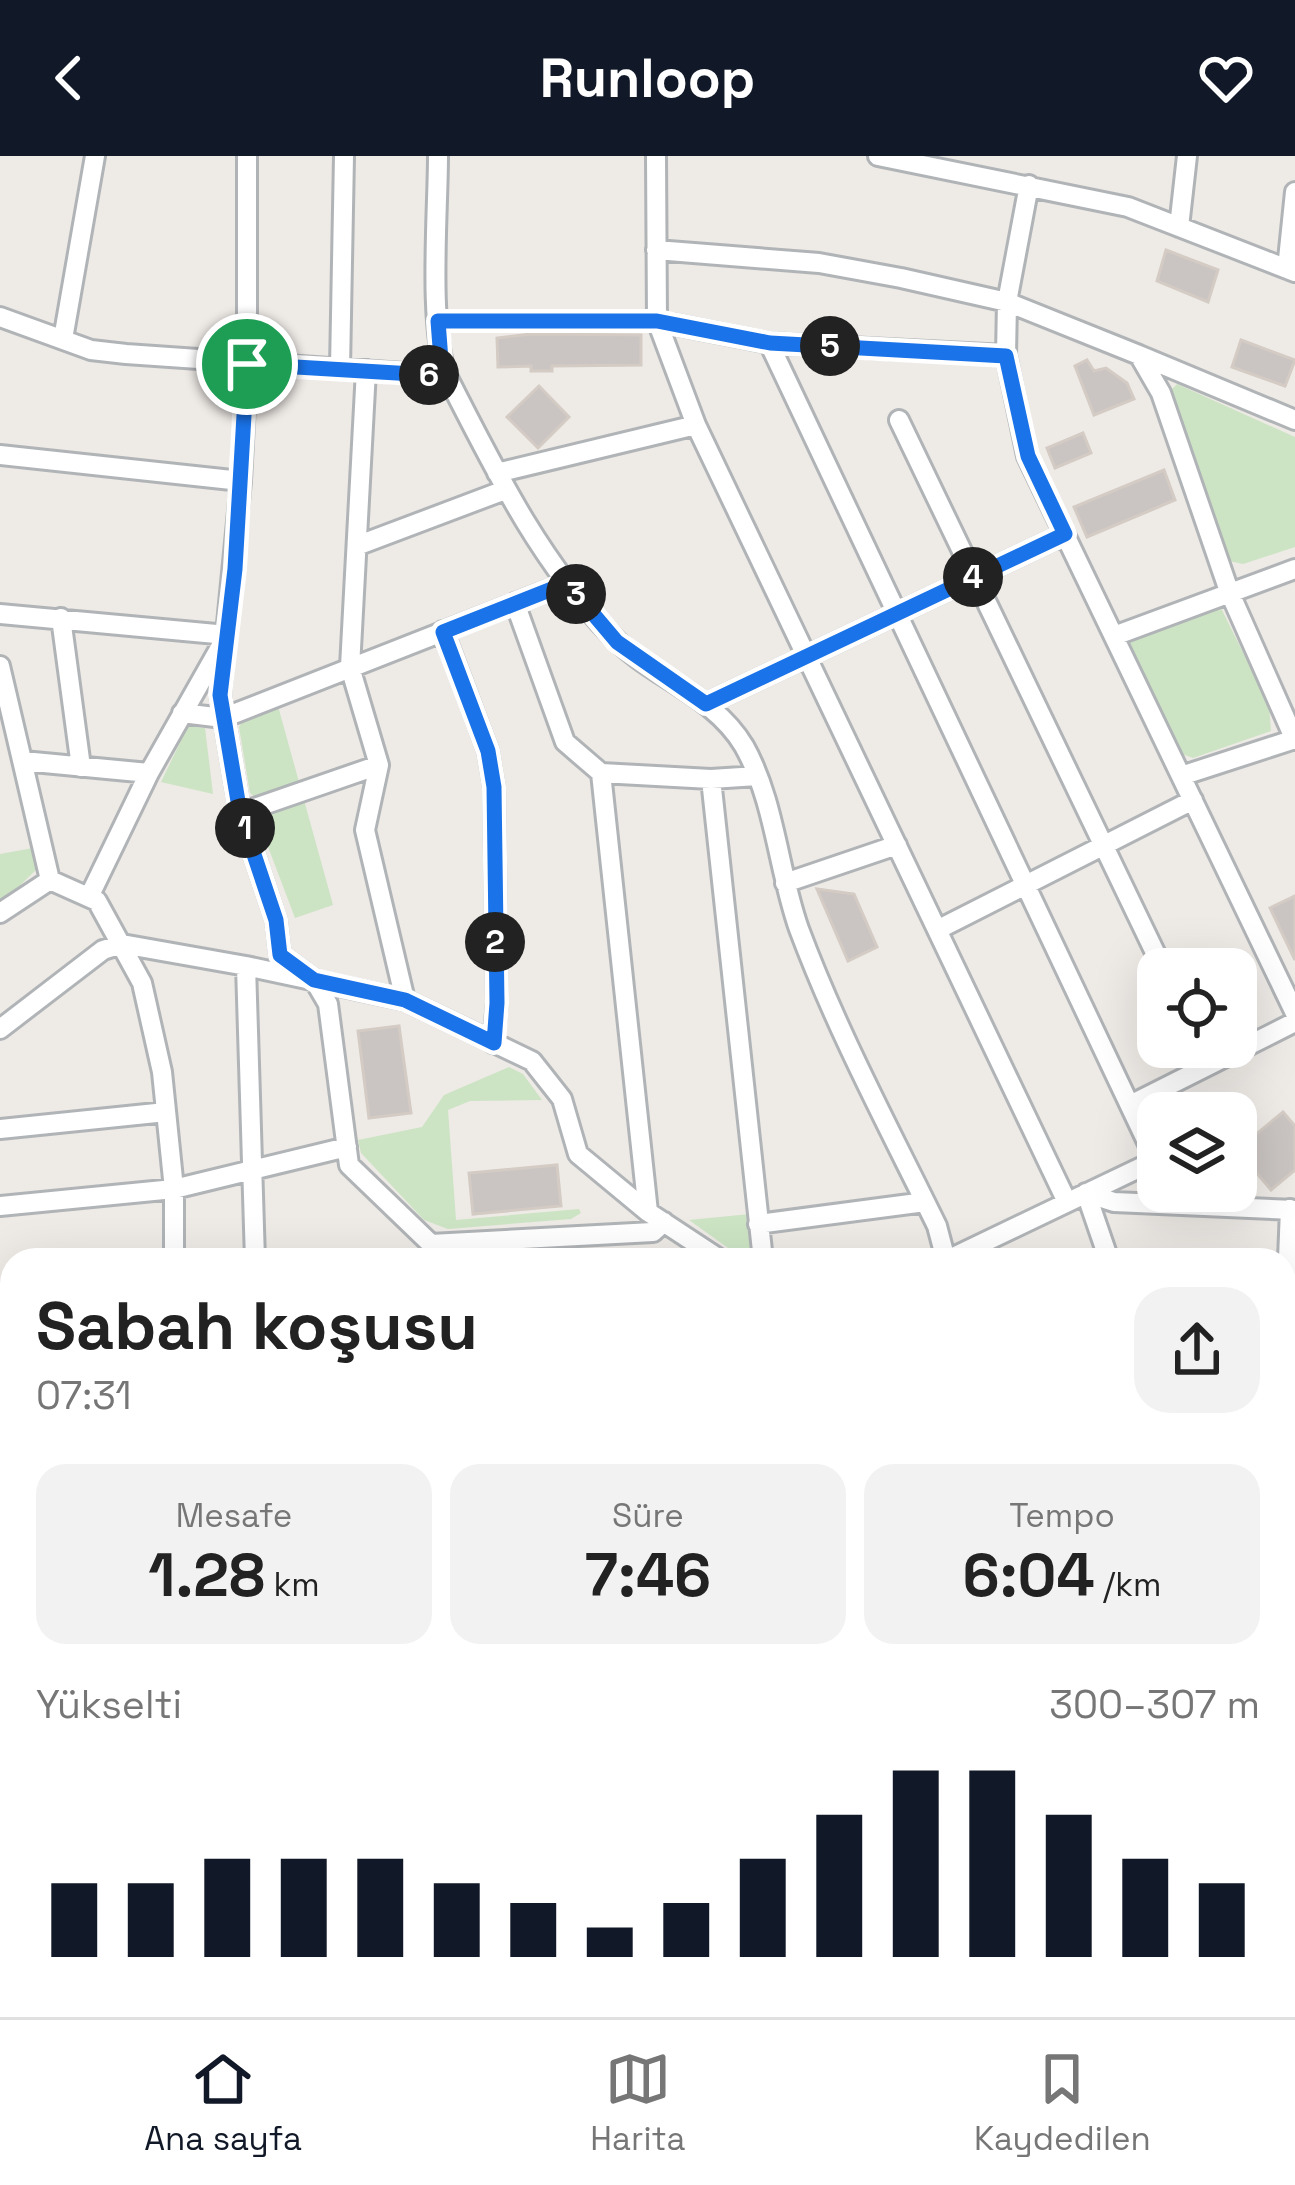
<!DOCTYPE html>
<html lang="tr">
<head>
<meta charset="utf-8">
<style>
	body { margin:0; font-family:"Space Grotesk",sans-serif; background:#f2f2f2; color:#222; height:100vh; display:flex; flex-direction:column; font-size:45px; white-space:nowrap }
	* { box-sizing:border-box; margin:0 }
	p { font-size:39px; color:#767676 }
	.icon { flex:none; width:66px; height:66px; fill:none; stroke:currentColor; stroke-width:2; stroke-linecap:round; stroke-linejoin:round }
	.map { position:relative; flex:1; overflow:hidden }
	.details { position:absolute; left:0px; top:1092px; width:1296px; height:771px; display:flex; flex-direction:column; background:#fff; border-radius:36px 36px 0 0; box-shadow:0 12px 48px #0002 }
	.details>* { flex:none }
	.tools { position:absolute; left:1137px; top:792px; display:grid; gap:24px }
	.tools a { display:grid; place-items:center; width:120px; height:120px; border-radius:24px; background:#fff; box-shadow:0 12px 48px #0002; font-size:60px }
	.pin { position:absolute; display:grid; place-items:center; width:102px; height:102px; color:#fff; margin:-51px; border:6px solid #fff; border-radius:50%; box-shadow:0 3px 12px #0007 }
	.km { position:absolute; width:60px; height:60px; margin:-30px; border-radius:50%; background:#222; color:#fff; font-size:33px; line-height:60px; text-align:center }
	.round { display:grid; place-items:center; flex:none; width:126px; height:126px; border-radius:36px; background:#f2f2f2 }
	.summary { display:flex; align-items:center; justify-content:space-between; height:204px; padding:0 36px }
	h1 { font-size:66px; font-weight:700; line-height:90px }
	.metrics { display:grid; grid-template-columns:repeat(3,1fr); gap:18px; height:204px; padding:12px 36px }
	.metrics div { display:grid; align-content:center; border-radius:30px; background:#f2f2f2; text-align:center }
	.metrics b { font-size:60px; font-weight:700 }
	.metrics small { font-size:33px; font-weight:400 }
	.metrics p { font-size:33px }
	.chart { height:336px; padding:24px 36px }
	.chart p { display:flex; justify-content:space-between }
	.chart svg { width:100%; height:216px; margin-top:12px; stroke:#111827; stroke-width:6 }
	header { display:flex; justify-content:space-between; align-items:center; height:156px; padding:0 36px; background:#111827; color:#fff; font-size:54px; font-weight:700 }
	.tab-bar { display:flex; justify-content:space-around; align-items:center; height:168px; border-top:3px solid #e0e0e0; background:#fff; font-size:33px; color:#767676 }
	.tab-bar a { display:grid; justify-items:center; gap:6px }
	.tab-bar .active { color:#111827 }
	.map>svg:first-child { display:block }
	.green { fill:#cce4c4 }
	.building { fill:#cac5c2; stroke:#d3cbc4; stroke-width:3 }
	.lines { fill:none; stroke-linecap:round; stroke-linejoin:round }
	.minor-casing { stroke:#b1b4b7; stroke-width:24 }
	.major-casing { stroke:#e6a567; stroke-width:30 }
	.minor { stroke:#fff; stroke-width:18 }
	.major { stroke:#f8dcb1; stroke-width:24 }
	.route-casing { stroke:#fff; stroke-width:24 }
	.route { stroke:#1a73e8; stroke-width:15 }
</style>
</head>
<body>
<header><svg class="icon" aria-label="back" viewBox="0 0 24 24"><path d="M15 5l-7 7 7 7"/></svg>Runloop<svg class="icon" aria-label="heart" viewBox="0 0 24 24"><path d="M12 20l-8-8c-3-5 5-10 8-4 3-6 11-1 8 4z"/></svg></header>
<div class="map">
<svg width="1295" height="1861" viewBox="0 0 1295 1861">
	<rect width="100%" height="100%" fill="#eeeae6"/>
	<!-- green -->
	<path class="green" d="M 1177,228 L 1295,281 L 1295,391 L 1243,408 L 1229,405 L 1171,234 Z
		M 1206,450 L 1221,452 L 1269,549 L 1271,575 L 1193,602 L 1182,598 L 1129,486 Z
		M 278,550 L 299,626 L 255,641 L 250,637 L 239,571 L 244,562 Z
		M 188,570 L 205,572 L 213,638 L 161,626 Z
		M 304,644 L 333,749 L 295,762 L 259,667 L 265,658 Z
		M 33,692 L 39,711 L 0,749 L 0,698 Z
		M 509,911 L 523,918 L 542,944 L 470,945 L 448,954 L 456,1064 L 579,1053 L 581,1057 L 571,1063 L 448,1073 L 424,1064 L 361,997 L 358,984 L 422,971 L 444,939 Z
		M 750,1058 L 755,1099 L 751,1104 L 745,1104 L 689,1064 Z
		M 855,1851 L 909,1851 L 918,1861 L 851,1861 Z
		M 948,1851 L 1063,1851 L 1068,1861 L 957,1861 Z"/>
	<!-- building -->
	<path class="building" d="M 1166,94 L 1218,114 L 1208,146 L 1157,125 Z
		M 531,178 L 641,179 L 641,209 L 552,210 L 552,215 L 531,215 L 531,210 L 498,211 L 497,182 Z
		M 1241,184 L 1295,204 L 1285,230 L 1232,211 Z
		M 1087,204 L 1094,215 L 1106,212 L 1127,227 L 1134,243 L 1094,259 L 1075,210 Z
		M 539,230 L 569,261 L 538,292 L 507,261 Z
		M 1083,277 L 1091,297 L 1055,312 L 1047,292 Z
		M 1164,314 L 1175,344 L 1087,381 L 1074,351 Z
		M 817,733 L 854,738 L 877,791 L 848,805 Z
		M 1295,740 L 1295,804 L 1270,752 Z
		M 399,870 L 411,957 L 369,962 L 358,875 Z
		M 1283,956 L 1295,970 L 1295,1014 L 1271,1034 L 1237,994 Z
		M 557,1009 L 561,1050 L 473,1058 L 469,1017 Z
		M 0,1582 L 12,1586 L 1,1625 L 0,1625 Z
		M 0,1663 L 12,1666 L 12,1741 L 0,1738 Z"/>
	<g class="lines">
		<defs>
			<path id="minor" d="M 247,0 L 247,208 L 241,325 L 220,539 L 240,657 L 276,764 L 280,799 L 314,824 L 328,848 L 349,1009 L 431,1088 L 653,1076 L 664,1066
				M 438,0 C 438,57 428,170 447,220 C 494,312 539,405 612,480 C 652,522 713,538 744,590 C 775,645 778,714 799,773 C 837,875 889,972 937,1070 L 946,1104
				M 656,0 L 657,165 L 696,269 L 1067,1046
				M 878,0 L 1128,51 L 1295,116
				M 1029,29 L 1007,146 L 1006,199 L 1027,300 L 1295,857
				M 1179,71 L 1187,0
				M 656,94 L 819,107 L 901,122 L 1007,146 L 1139,199 L 1161,237 L 1229,435 L 1295,584
				M 1287,113 L 1295,36
				M 0,161 L 91,194 L 126,198 L 447,220
				M 438,165 L 657,165 L 769,187 L 1006,199
				M 63,183 L 95,0
				M 769,187 L 1158,1009
				M 1139,199 L 1295,264
				M 340,212 L 344,0
				M 366,214 L 350,511 L 379,609 L 365,674 L 405,844
				M 899,264 L 1163,813
				M 0,299 L 241,325
				M 497,317 L 696,269
				M 359,389 L 505,334
				M 515,447 L 565,586 L 601,617 L 711,623 L 757,620
				M 0,458 L 227,479
				M 61,462 L 81,611
				M 443,475 L 488,595 L 494,631 L 497,847 L 493,887
				M 1114,480 L 1295,413
				M 0,510 L 50,724
				M 706,548 L 1065,378
				M 182,557 L 223,562 L 567,427
				M 23,605 L 149,617
				M 601,617 L 648,1056
				M 1181,620 L 1295,583
				M 711,623 L 763,1104
				M 240,657 L 379,609
				M 785,727 L 897,689
				M 89,741 L 149,617 L 222,488
				M 0,757 L 50,724 L 97,745 L 142,827 L 162,916 L 174,1033 L 174,1104
				M 937,774 L 1193,644
				M 246,810 L 255,1104
				M 0,873 L 103,794 L 122,788 L 246,810 L 405,844 L 532,905 L 562,943 L 578,998 L 648,1056 L 721,1104
				M 1130,949 L 1295,866
				M 0,973 L 166,956
				M 1086,1037 L 1114,1046 L 1295,1054
				M 1086,1037 L 1109,1104
				M 0,1050 L 174,1033 L 347,991
				M 758,1068 L 925,1046
				M 947,1104 L 1156,1004
				M 0,1196 L 12,1195
				M 1284,1203 L 1290,1053
				M 1284,1295 L 1295,1296
				M 0,1348 L 12,1323
				M 0,1503 L 12,1509
				M 0,1643 L 12,1644
				M 1284,1670 L 1295,1668
				M 1284,1708 L 1295,1733
				M 0,1766 L 12,1769
				M 924,1851 L 933,1861
				M 1247,1851 L 1252,1861
				M 118,1861 L 119,1851
				M 241,1861 L 243,1851
				M 363,1861 L 366,1851
				M 479,1861 L 483,1851
				M 598,1861 L 602,1851
				M 718,1861 L 722,1851
				M 842,1861 L 846,1851"/>
			<path id="major" d="M 1284,1419 L 1295,1421
				M 0,1429 L 12,1435
				M 1074,1851 L 1080,1861
				M 1097,1851 L 1104,1861"/>
		</defs>
		<!-- minor casing -->
		<use href="#minor" class="minor-casing"/>
		<!-- major casing -->
		<use href="#major" class="major-casing"/>
		<!-- minor -->
		<use href="#minor" class="minor"/>
		<!-- major -->
		<use href="#major" class="major"/>
	</g>
	<g class="lines">
		<defs>
			<path id="route" d="M 438,165 L 657,165 L 770,187 L 1006,200 L 1028,300 L 1065,378 L 706,548 L 617,486 L 567,427 L 443,476 L 488,595 L 494,631 L 497,847 L 494,887 L 405,844 L 314,824 L 280,799 L 276,764 L 240,657 L 220,539 L 235,413 L 247,208 L 447,220 L 441,204 Z"/>
		</defs>
		<!-- route casing -->
		<use href="#route" class="route-casing"/>
		<!-- route -->
		<use href="#route" class="route"/>
	</g>
</svg>
<div class="tools">
<a><svg class="icon" aria-label="locate" viewBox="0 0 24 24"><circle cx="12" cy="12" r="6"/><path d="M12 2v4M12 18v4M2 12h4M18 12h4"/></svg></a>
<a><svg class="icon" aria-label="layers" viewBox="0 0 24 24"><path d="M12 4l9 5-9 5-9-5zM3 14l9 5 9-5"/></svg></a>
</div>
<div class="pin" style="left:247px;top:208px;background:#1e9e55"><svg class="icon" aria-label="arrive" viewBox="0 0 24 24"><path d="M6 21V4h12l-3 4 3 4H6"/></svg></div>
<b class="km" style="left:245px;top:672px">1</b>
<b class="km" style="left:495px;top:786px">2</b>
<b class="km" style="left:576px;top:438px">3</b>
<b class="km" style="left:973px;top:421px">4</b>
<b class="km" style="left:830px;top:190px">5</b>
<b class="km" style="left:429px;top:219px">6</b>
<section class="details">
<div class="summary"><div><h1>Sabah koşusu</h1><p>07:31</p></div><a class="round"><svg class="icon" aria-label="share" viewBox="0 0 24 24"><path d="M12 15V3M7 8l5-5 5 5M5 13v7h14v-7"/></svg></a></div>
<div class="metrics">
<div><p>Mesafe</p><b>1.28<small> km</small></b></div>
<div><p>Süre</p><b>7:46</b></div>
<div><p>Tempo</p><b>6:04<small> /km</small></b></div>
</div>
<div class="chart"><p><span>Yükselti</span>300–307 m</p>
<svg viewBox="0 0 160 44" preserveAspectRatio="none"><path d="M5 44V29M15 44V29M25 44V24M35 44V24M45 44V24M55 44V29M65 44V33M75 44V38M85 44V33M95 44V24M105 44V15M115 44V6M125 44V6M135 44V15M145 44V24M155 44V29"/></svg>
</div>
</section>
</div>
<nav class="tab-bar">
<a class="active"><svg class="icon" aria-label="home" viewBox="0 0 24 24"><path d="M3 11l9-7 9 7M6 9v11h12V9"/></svg>Ana sayfa</a>
<a><svg class="icon" aria-label="map" viewBox="0 0 24 24"><path d="M3 6l6-2 6 2 6-2v14l-6 2-6-2-6 2zM9 4v14M15 6v14"/></svg>Harita</a>
<a><svg class="icon" aria-label="saved" viewBox="0 0 24 24"><path d="M7 4h10v16l-5-4-5 4z"/></svg>Kaydedilen</a>
</nav>
</body>
</html>
